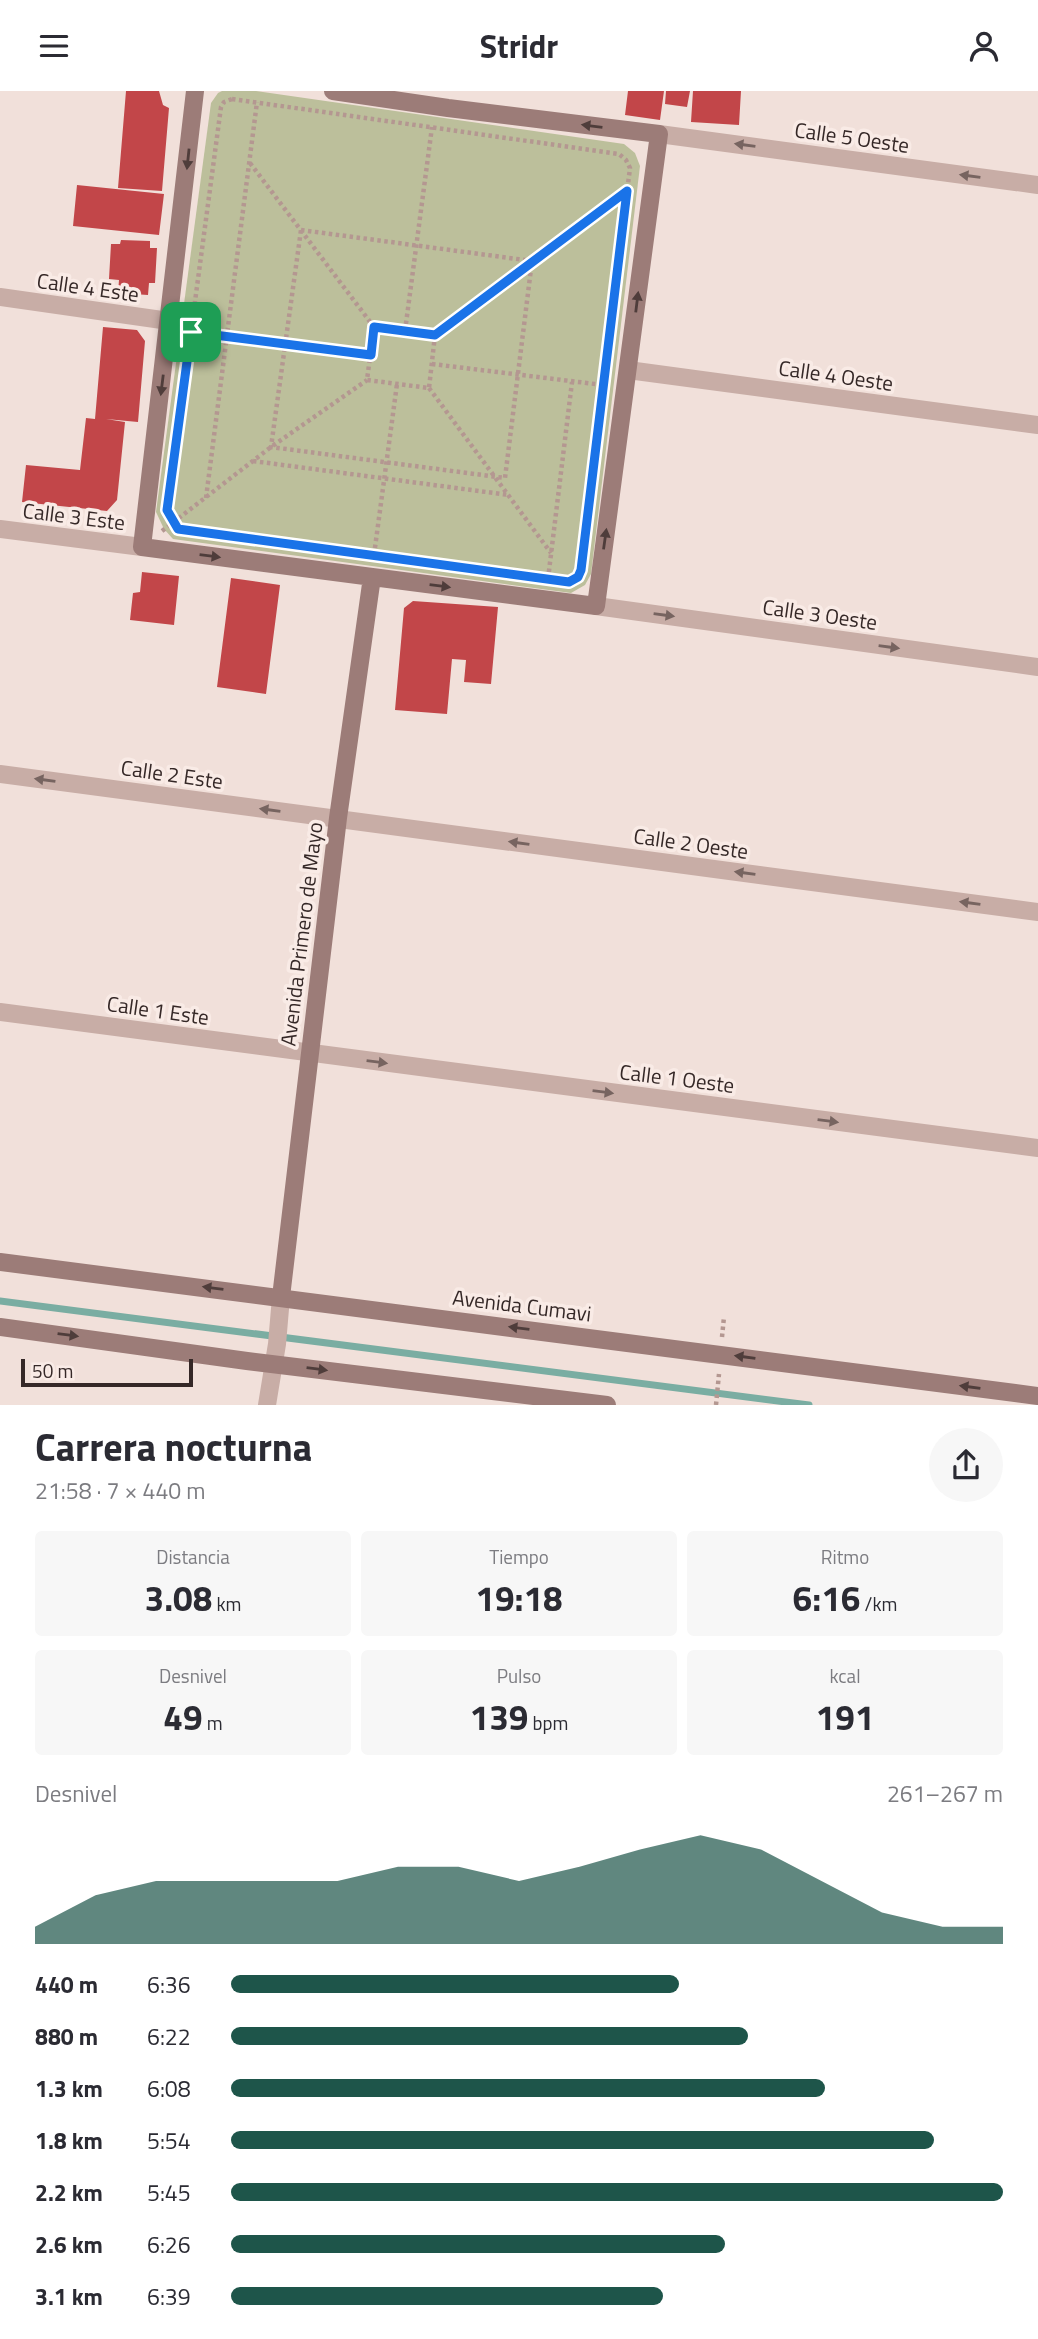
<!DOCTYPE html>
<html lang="es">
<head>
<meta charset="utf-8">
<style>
	body { margin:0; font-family:"Titillium Web",sans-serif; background:#f7f7f7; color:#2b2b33; height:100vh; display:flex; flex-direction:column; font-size:26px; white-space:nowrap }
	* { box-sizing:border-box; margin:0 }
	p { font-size:23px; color:#7c7c81 }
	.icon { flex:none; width:38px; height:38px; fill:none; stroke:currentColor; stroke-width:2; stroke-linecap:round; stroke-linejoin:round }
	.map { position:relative; height:1314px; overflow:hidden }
	.side { display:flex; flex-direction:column; background:#fff; flex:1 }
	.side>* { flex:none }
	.scale { position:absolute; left:21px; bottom:18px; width:172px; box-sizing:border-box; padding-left:7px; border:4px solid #352827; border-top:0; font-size:19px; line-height:24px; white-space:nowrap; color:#352827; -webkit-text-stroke:5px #f9ebe6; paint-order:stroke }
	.pin { position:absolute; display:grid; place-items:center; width:60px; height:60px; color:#fff; margin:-30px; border-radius:14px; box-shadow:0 4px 10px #0006 }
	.round { display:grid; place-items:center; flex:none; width:74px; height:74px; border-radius:37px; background:#f7f7f7 }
	.head { display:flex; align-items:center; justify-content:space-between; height:119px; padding:0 35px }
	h1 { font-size:38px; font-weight:700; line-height:52px }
	.metrics { display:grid; grid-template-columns:repeat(3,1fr); gap:10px; height:119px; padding:7px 35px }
	.metrics div { display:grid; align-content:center; border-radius:7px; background:#f7f7f7; text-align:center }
	.metrics b { font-size:35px; font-weight:700 }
	.metrics small { font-size:19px; font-weight:400 }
	.metrics p { font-size:19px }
	.chart { height:196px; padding:14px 35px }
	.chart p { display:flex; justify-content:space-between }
	.chart svg { width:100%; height:126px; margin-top:7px; fill:#1e554a; opacity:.7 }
	ul { padding:0 35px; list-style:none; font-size:23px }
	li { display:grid; grid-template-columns:112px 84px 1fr; align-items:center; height:52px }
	li i { height:18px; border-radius:9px; background:#1e554a }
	header { display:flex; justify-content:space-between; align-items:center; height:91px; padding:0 35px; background:#fff; font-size:32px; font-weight:700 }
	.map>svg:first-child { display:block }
	.green { fill:#bcbf9b }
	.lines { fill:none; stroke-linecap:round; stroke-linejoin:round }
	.stream { stroke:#7aada2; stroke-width:7 }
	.building { fill:#c24649 }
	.path { stroke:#b49791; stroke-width:4.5; stroke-dasharray:3.5 3.5; stroke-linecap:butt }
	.street { stroke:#c8ada6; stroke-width:18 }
	.secondary { stroke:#9c7c78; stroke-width:18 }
	.oneway { fill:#4f3d3b }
	.oneway2 { fill:#776460 }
	.route-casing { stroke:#fff; stroke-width:14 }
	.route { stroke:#1a73e8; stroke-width:9 }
	.labels { text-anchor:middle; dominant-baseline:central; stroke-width:7; stroke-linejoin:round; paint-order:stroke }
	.street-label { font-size:21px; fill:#352827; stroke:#f9ebe6 }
</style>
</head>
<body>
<header><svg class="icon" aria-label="menu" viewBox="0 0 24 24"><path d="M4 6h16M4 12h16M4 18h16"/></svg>Stridr<svg class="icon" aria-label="person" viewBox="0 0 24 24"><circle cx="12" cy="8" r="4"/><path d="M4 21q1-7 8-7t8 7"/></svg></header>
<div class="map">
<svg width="1038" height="1314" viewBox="0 0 1038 1314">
	<rect width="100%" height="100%" fill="#f1e0da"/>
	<!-- green -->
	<path class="green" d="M 222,0 L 256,0 L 624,53 L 635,62 L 640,75 L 591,483 L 585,494 L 571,502 L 173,448 L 164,438 L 156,421 L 211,12 L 218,2 Z"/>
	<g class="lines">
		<!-- stream -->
		<path class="stream" d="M 0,1210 L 809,1314"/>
	</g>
	<!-- building -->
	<path class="building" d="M 126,0 L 159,0 L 163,14 L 169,17 L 162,100 L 118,97 Z
		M 628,0 L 664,0 L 660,29 L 625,24 Z
		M 666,0 L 690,0 L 687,16 L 665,13 Z
		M 693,0 L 741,0 L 739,34 L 691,31 Z
		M 77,94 L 164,103 L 159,144 L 73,135 Z
		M 121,149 L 150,150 L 150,157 L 157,157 L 155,192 L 149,192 L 148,204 L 118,202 L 119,189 L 109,188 L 111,153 L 120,153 Z
		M 103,236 L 137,239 L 145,250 L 138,331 L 106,328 L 125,331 L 117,409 L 107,420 L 22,411 L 26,374 L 80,379 L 86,327 L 95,328 Z
		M 142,481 L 179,485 L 174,534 L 130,529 L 133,502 L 140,501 Z
		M 231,487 L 280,494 L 266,603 L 217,596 Z
		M 413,510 L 498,516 L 491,593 L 464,591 L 466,569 L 452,568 L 447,623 L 395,619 L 404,517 Z"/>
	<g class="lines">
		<!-- path -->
		<path class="path" d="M 232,8 L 619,63 L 626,69 L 630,77 L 581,479 L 578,486 L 569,491 L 178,438 L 167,420 L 221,16 L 224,11 Z
			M 250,72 L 374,236
			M 301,139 L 532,170 L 505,387 L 271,356 Z
			M 405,240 L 432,36
			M 191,241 L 371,264
			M 435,244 L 429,297 L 367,289 L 374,236 L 435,244 L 627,100
			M 432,273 L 603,294
			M 429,297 L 551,462
			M 253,370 L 509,404
			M 206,407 L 257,11
			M 162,440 L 271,356 L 367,289
			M 374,464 L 397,293
			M 548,488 L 572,291
			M 722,1246 L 724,1226
			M 716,1314 L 719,1283"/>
		<!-- street -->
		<path class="street" d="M 659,43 L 1038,94
			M 0,206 L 169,230
			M 628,279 L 1038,334
			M 0,438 L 142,456
			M 596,515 L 1038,576
			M 0,683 L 1038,821
			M 0,921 L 1038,1057
			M 267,1314 L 277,1253 L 281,1206"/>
		<!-- secondary -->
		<path class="secondary" d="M 195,0 L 142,456 L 596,515 L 659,43 L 448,17 L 333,0
			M 0,1171 L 1038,1305
			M 281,1206 L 338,727 L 372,486
			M 0,1236 L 247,1270 L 607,1314"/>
	</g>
	<!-- one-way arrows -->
	<defs><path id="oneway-solid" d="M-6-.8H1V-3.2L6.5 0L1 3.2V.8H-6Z" transform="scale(1.75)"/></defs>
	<g class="oneway">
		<use href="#oneway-solid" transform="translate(592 35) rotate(-173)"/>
		<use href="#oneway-solid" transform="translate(188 68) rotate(96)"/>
		<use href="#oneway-solid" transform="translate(637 211) rotate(-83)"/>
		<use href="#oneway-solid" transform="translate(162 294) rotate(97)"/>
		<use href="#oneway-solid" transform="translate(605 448) rotate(-82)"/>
		<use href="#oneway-solid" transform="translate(210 465) rotate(7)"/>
		<use href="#oneway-solid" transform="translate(440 495) rotate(7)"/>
		<use href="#oneway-solid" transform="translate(213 1197) rotate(-173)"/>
		<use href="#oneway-solid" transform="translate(519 1237) rotate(-173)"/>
		<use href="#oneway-solid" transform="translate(68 1244) rotate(7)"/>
		<use href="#oneway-solid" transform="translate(745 1266) rotate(-172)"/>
		<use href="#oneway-solid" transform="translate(317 1278) rotate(7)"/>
		<use href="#oneway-solid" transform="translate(970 1296) rotate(-172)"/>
	</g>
	<g class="oneway2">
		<use href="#oneway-solid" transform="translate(745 54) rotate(-172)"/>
		<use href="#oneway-solid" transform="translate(970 85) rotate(-172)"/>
		<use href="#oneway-solid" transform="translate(664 524) rotate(8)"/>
		<use href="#oneway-solid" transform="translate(889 556) rotate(8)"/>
		<use href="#oneway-solid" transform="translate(45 689) rotate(-172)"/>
		<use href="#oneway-solid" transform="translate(270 719) rotate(-172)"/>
		<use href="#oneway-solid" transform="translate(519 752) rotate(-172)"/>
		<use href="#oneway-solid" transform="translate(745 782) rotate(-172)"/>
		<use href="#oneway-solid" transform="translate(970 812) rotate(-172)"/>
		<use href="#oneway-solid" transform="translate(377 971) rotate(7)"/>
		<use href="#oneway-solid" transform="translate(603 1001) rotate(7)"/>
		<use href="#oneway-solid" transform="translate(828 1030) rotate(7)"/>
	</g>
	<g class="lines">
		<defs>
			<path id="route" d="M 627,100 L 581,479 L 578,486 L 569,491 L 178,438 L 167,419 L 191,241 L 371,264 L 374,236 L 435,244 Z"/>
		</defs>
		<!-- route casing -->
		<use href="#route" class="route-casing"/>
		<!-- route -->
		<use href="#route" class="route"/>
	</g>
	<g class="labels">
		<!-- street labels -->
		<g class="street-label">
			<text transform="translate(852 46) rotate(8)">Calle 5 Oeste</text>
			<text transform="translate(88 196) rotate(8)">Calle 4 Este</text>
			<text transform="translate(836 284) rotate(8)">Calle 4 Oeste</text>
			<text transform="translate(74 425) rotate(7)">Calle 3 Este</text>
			<text transform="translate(820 523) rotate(8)">Calle 3 Oeste</text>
			<text transform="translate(172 683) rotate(8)">Calle 2 Este</text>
			<text transform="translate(691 752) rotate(8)">Calle 2 Oeste</text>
			<text transform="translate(301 843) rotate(-83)">Avenida Primero de Mayo</text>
			<text transform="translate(158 919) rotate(8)">Calle 1 Este</text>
			<text transform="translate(677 987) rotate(7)">Calle 1 Oeste</text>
			<text transform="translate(522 1214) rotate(7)">Avenida Cumavi</text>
		</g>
	</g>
</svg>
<div class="scale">50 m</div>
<div class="pin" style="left:191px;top:241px;background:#1e9e55"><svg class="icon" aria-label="arrive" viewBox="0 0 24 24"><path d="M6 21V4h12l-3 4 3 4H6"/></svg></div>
</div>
<section class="side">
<div class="head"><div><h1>Carrera nocturna</h1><p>21:58 · 7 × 440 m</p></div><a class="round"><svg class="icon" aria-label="share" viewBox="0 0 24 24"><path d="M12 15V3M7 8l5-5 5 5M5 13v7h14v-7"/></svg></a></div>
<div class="metrics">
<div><p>Distancia</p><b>3.08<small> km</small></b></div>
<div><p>Tiempo</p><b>19:18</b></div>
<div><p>Ritmo</p><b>6:16<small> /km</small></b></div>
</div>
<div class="metrics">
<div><p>Desnivel</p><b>49<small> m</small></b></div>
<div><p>Pulso</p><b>139<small> bpm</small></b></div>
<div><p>kcal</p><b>191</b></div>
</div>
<div class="chart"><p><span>Desnivel</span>261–267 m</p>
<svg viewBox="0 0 160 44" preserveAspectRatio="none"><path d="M0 44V38L10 27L20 22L30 22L40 22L50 22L60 17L70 17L80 22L90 17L100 11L110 6L120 11L130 22L140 33L150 38L160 38V44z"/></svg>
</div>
<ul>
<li><b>440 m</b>6:36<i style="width:58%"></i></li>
<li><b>880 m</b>6:22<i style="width:67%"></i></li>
<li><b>1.3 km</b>6:08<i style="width:77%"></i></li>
<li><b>1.8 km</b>5:54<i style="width:91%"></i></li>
<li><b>2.2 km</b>5:45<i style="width:100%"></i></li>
<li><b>2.6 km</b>6:26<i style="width:64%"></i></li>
<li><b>3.1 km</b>6:39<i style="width:56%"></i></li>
</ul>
</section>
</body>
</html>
